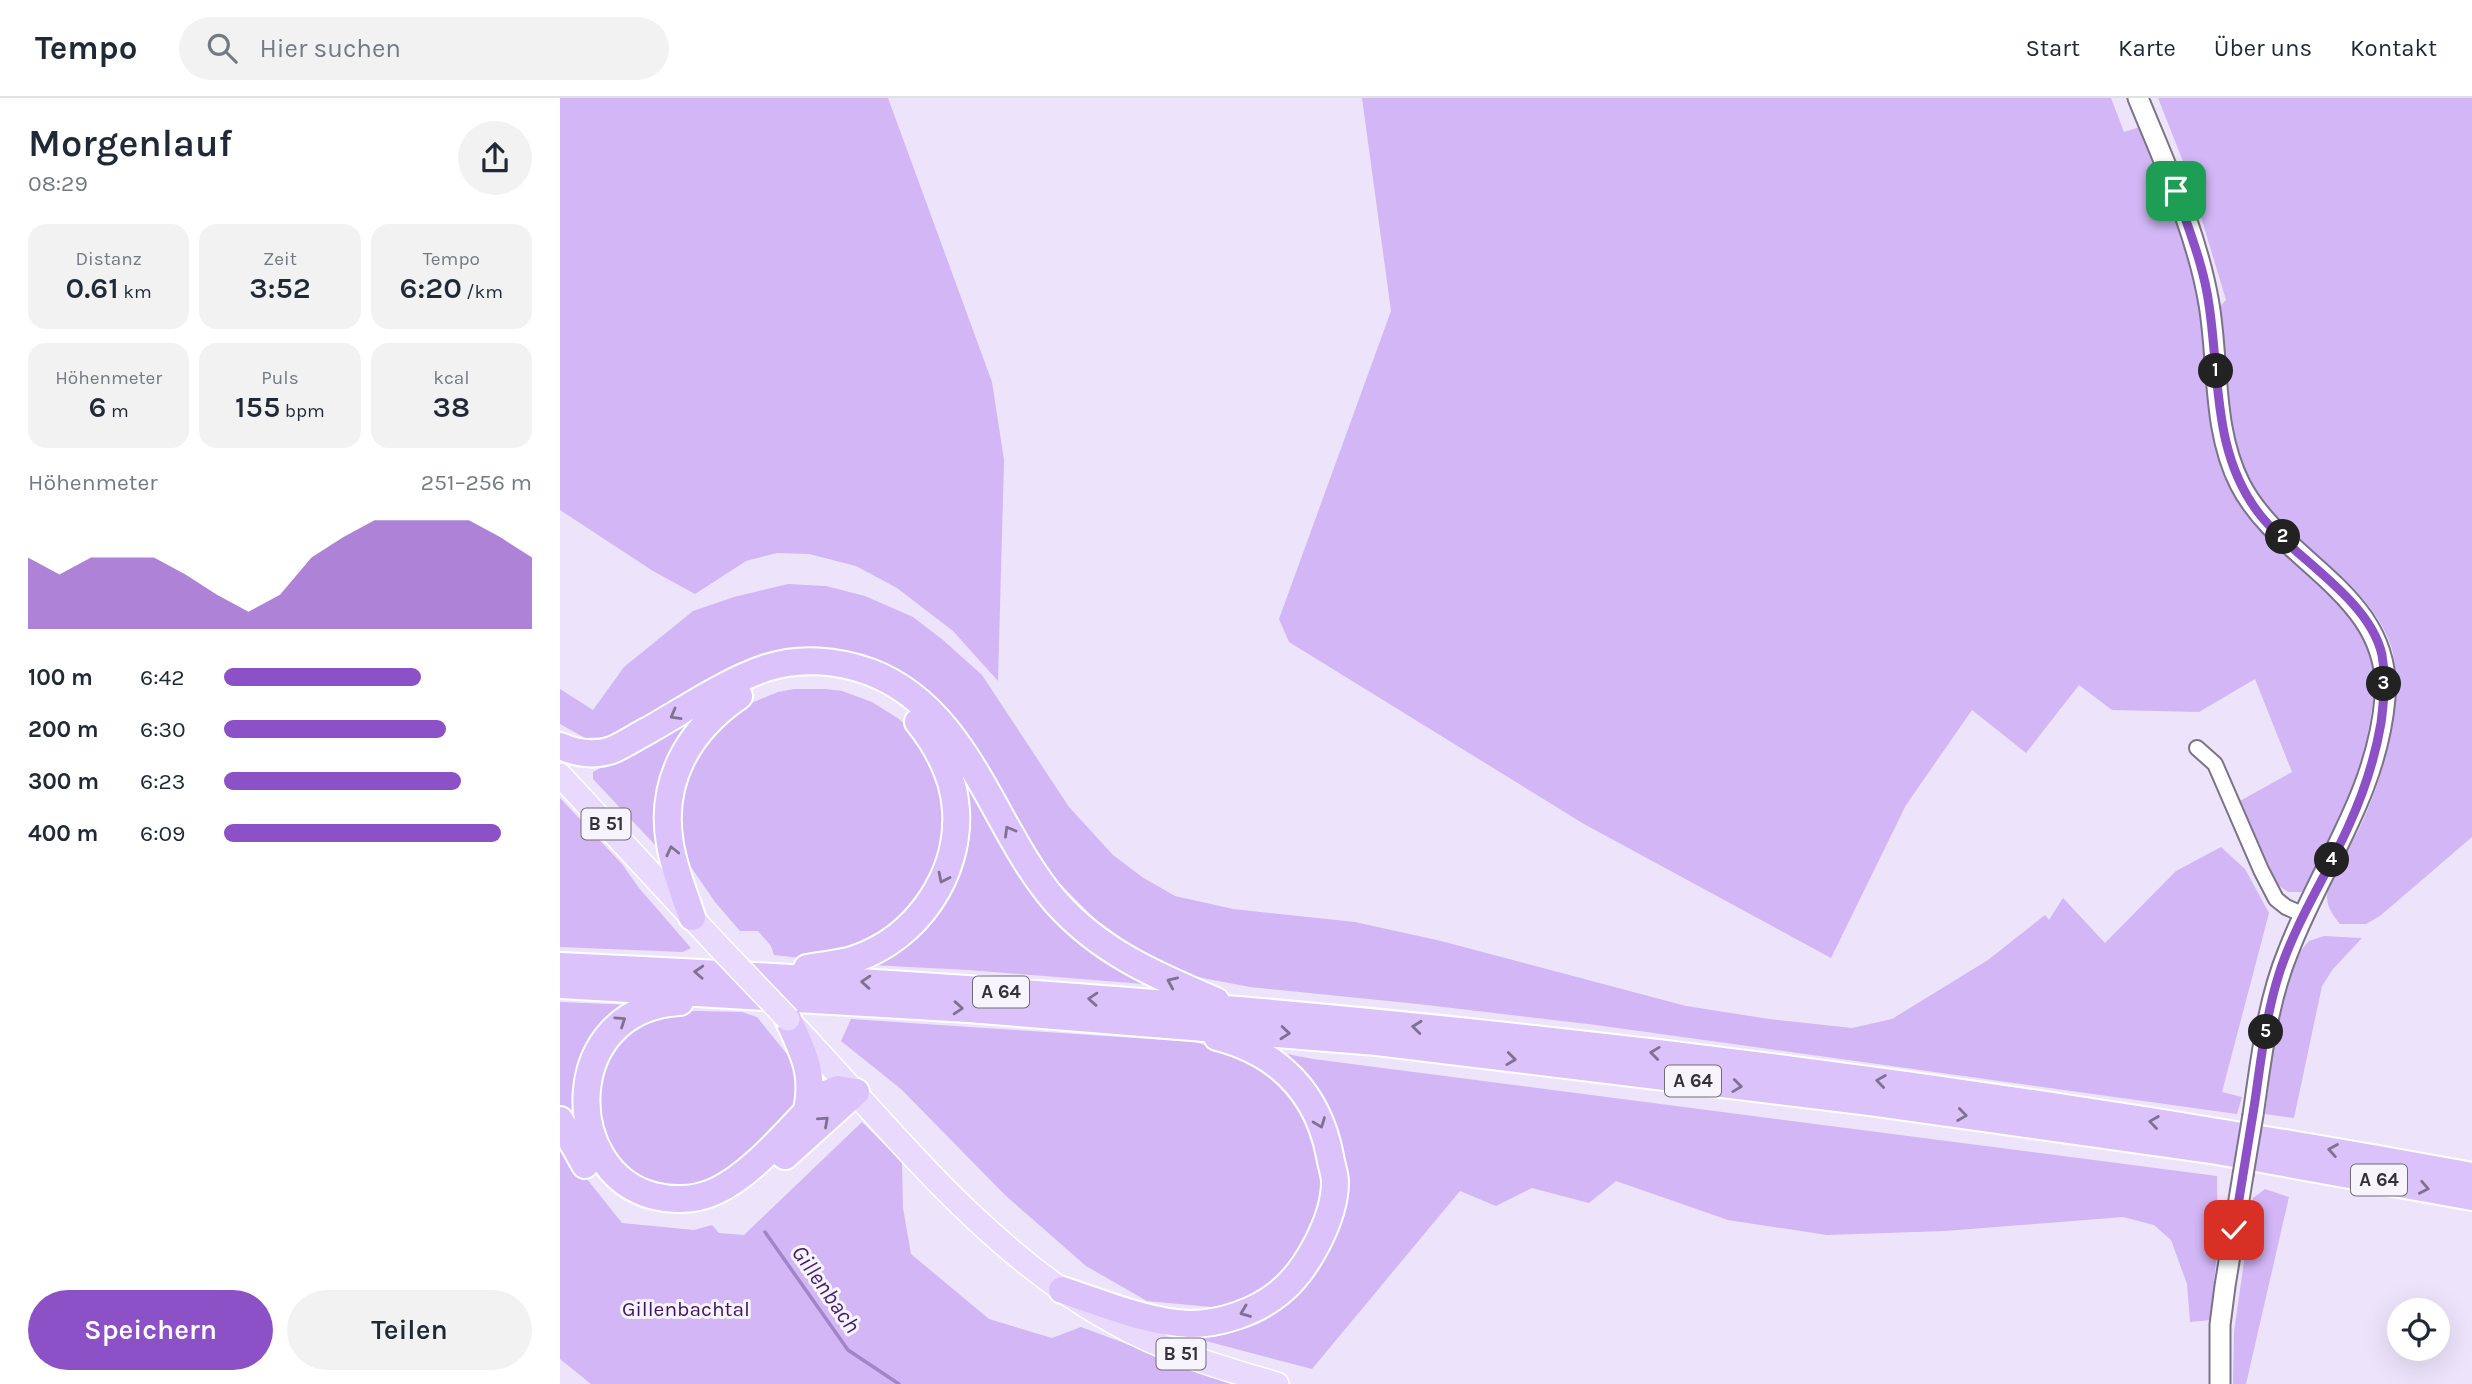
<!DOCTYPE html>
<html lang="de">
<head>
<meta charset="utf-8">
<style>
	body { margin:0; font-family:Karla,sans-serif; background:#f2f2f3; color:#1f2937; height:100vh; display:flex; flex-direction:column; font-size:26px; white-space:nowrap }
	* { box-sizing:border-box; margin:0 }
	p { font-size:23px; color:#747a83 }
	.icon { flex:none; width:38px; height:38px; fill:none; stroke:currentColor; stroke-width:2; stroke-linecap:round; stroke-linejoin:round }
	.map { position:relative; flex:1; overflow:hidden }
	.sheet { display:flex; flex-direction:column; background:#fff; width:560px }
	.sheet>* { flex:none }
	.tools { position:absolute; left:1827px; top:1200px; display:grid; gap:14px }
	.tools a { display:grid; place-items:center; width:63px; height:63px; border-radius:50%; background:#fff; box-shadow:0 7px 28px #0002; font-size:35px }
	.pin { position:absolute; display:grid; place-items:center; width:60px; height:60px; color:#fff; margin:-30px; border-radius:14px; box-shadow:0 4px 10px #0006 }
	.km { position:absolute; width:35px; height:35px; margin:-18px; border-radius:50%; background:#222; color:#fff; font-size:19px; line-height:35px; text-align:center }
	.round { display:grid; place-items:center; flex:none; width:74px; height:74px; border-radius:37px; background:#f2f2f3 }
	.summary { display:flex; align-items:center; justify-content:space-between; height:119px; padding:0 28px }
	h1 { font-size:38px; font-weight:600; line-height:52px }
	.metrics { display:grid; grid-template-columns:repeat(3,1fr); gap:10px; height:119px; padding:7px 28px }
	.metrics div { display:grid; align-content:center; border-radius:18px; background:#f2f2f3; text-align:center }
	.metrics b { font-size:30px; font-weight:600 }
	.metrics small { font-size:19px; font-weight:400 }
	.metrics p { font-size:19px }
	.chart { height:196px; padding:14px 28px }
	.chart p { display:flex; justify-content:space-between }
	.chart svg { width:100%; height:126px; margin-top:7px; fill:#8c50c7; opacity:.7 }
	.primary-button { display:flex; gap:14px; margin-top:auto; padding:14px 28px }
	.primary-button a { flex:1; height:80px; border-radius:42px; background:#8c50c7; color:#fff; font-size:28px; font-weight:600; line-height:80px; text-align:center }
	.primary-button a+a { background:#f2f2f3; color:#1f2937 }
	ul { padding:0 28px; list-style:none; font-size:23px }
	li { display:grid; grid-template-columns:112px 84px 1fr; align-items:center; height:52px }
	li i { height:18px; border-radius:9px; background:#8c50c7 }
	header { display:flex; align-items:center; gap:42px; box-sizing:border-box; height:98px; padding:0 35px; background:#fff; border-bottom:2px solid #e0e1e3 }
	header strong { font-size:33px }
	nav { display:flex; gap:38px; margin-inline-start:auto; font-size:24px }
	.search { width:490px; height:63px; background:#f2f2f3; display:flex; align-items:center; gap:18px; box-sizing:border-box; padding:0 24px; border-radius:38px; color:#747a83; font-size:26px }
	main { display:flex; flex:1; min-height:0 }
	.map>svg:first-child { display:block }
	.green { fill:#d2b6f6 }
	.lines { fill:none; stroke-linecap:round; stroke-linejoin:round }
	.stream { stroke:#a284c8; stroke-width:3.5 }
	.street-casing { stroke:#7b7387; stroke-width:18 }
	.secondary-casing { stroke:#7b7387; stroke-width:23 }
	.primary-casing { stroke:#fff; stroke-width:26 }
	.highway-casing { stroke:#fff; stroke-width:30 }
	.street { stroke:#fff; stroke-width:14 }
	.secondary { stroke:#fff; stroke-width:19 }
	.primary { stroke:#e9dafd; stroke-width:23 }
	.highway { stroke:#dbc2fb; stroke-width:26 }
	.secondary-bridge-casing { stroke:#7b7387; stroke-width:23; stroke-linecap:butt }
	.primary-bridge-casing { stroke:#fff; stroke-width:26; stroke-linecap:butt }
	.secondary-bridge { stroke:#fff; stroke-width:19 }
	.primary-bridge { stroke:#e9dafd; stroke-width:23 }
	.oneway { stroke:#7f7290 }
	.route-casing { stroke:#fff; stroke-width:14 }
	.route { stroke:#8c50c7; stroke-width:9 }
	.labels { text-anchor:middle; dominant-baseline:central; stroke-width:6; stroke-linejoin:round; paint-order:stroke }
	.shield { fill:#f8f4fd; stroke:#6f6c74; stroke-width:2 }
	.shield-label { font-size:19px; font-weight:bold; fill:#343139 }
	.park-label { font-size:21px; fill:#3f1264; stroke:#f8f4fd }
	.water-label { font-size:23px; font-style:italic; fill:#471c6d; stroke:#f8f4fd }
</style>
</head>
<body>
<header>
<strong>Tempo</strong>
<div class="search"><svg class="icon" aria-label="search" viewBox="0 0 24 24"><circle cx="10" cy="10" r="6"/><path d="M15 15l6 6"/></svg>Hier suchen</div>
<nav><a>Start</a><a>Karte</a><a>Über uns</a><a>Kontakt</a></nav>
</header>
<main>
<section class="sheet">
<div class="summary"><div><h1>Morgenlauf</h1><p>08:29</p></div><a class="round"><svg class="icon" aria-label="share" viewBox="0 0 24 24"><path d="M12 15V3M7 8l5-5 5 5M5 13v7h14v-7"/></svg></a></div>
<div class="metrics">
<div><p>Distanz</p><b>0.61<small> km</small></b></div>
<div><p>Zeit</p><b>3:52</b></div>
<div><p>Tempo</p><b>6:20<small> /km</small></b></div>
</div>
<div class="metrics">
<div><p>Höhenmeter</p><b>6<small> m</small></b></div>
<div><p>Puls</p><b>155<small> bpm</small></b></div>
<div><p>kcal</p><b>38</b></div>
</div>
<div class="chart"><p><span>Höhenmeter</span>251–256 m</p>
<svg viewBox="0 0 160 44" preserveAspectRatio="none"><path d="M0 44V19L10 25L20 19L30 19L40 19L50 25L60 32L70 38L80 32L90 19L100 12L110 6L120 6L130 6L140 6L150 12L160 19V44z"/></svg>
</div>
<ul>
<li><b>100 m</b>6:42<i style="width:64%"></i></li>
<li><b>200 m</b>6:30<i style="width:72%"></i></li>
<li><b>300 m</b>6:23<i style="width:77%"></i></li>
<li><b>400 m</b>6:09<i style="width:90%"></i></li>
</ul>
<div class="primary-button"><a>Speichern</a><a>Teilen</a></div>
</section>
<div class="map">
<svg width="1912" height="1286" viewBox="0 0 1912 1286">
	<rect width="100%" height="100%" fill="#ede4fb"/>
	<!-- green -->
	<path class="green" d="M 0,0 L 328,0 L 432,284 L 444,362 L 438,583 L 393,533 L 337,490 L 296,468 L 249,456 L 217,455 L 186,463 L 135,496 L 93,473 L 0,412 Z
		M 802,0 L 1551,0 L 1564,34 L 1589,26 L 1651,218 L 1666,202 L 1628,76 L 1598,0 L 1912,0 L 1912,739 L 1820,818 L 1806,826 L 1780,826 C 1773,817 1764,806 1768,793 C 1773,775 1790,749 1799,731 C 1822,683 1837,629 1834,576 C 1833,570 1834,562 1833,555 C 1823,515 1789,485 1759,459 L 1740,466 L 1792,517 L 1813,562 L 1814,598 L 1806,647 L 1785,714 L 1742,794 L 1728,794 L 1718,787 L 1678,704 L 1732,674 L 1695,581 L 1639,614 L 1552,612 L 1519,587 L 1466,655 L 1412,612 L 1346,707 L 1271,860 L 1024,726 L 729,544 L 719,521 L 831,213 Z
		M 228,486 L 266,488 L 305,498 L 353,519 L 383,542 L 422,577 L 509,709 L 553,757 L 582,779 L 615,798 L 673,811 L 795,824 L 881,843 L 1126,908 L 1209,921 L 1292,930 L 1332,921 L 1428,862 L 1485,817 L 1489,822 L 1503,800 L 1545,845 L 1616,773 L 1661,749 L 1685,771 L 1709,815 L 1662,994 L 1682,999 L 1677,1016 L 1036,927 L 858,906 L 690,889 L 632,878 L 576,851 L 535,821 L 497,783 L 446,704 L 377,605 L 342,574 L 304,557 L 264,549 L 210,555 L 176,568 L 47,639 L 25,640 L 0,626 L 0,591 L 33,612 L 64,569 L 133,513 L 174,499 Z
		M 234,591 L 266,591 L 282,593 L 312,604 L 339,621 L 351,632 L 370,657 L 389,718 L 369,796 L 307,850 L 241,860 L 214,857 L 211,848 L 198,833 L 180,833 L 155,804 L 122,756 L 118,724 L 127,677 L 151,636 L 189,606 L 218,594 Z
		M 138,616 L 98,745 L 96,748 L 33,681 L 33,674 Z
		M 403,670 L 480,806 L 509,835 L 584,884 L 584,886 L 409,872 L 311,867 C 354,829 413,793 407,727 C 405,709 400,691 397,674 Z
		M 0,700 L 62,766 L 79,790 L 131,850 L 123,854 L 0,849 Z
		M 1764,838 L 1802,840 L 1773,871 L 1762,888 L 1734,1020 L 1705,1016 L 1715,933 L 1731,872 L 1738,856 L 1749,843 Z
		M 0,904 L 72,907 L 14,993 L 14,1013 L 18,1033 L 11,1034 L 0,1009 Z
		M 138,913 L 182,914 L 197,919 L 238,970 L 237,1013 L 147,1091 L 100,1094 L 39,1053 L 29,975 L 60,931 L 108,914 Z
		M 291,921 L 635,944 L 693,961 L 722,982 L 741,1007 L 760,1062 L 763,1094 L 755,1130 L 717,1182 L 685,1202 L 662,1210 L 587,1203 L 526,1168 L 445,1097 L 341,991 L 281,943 Z
		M 721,955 L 753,961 L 1657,1078 L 1658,1138 L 1651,1222 L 1630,1224 L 1627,1186 L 1611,1142 L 1594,1127 L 1563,1119 L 1385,1133 L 1267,1137 L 1168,1122 L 1056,1083 L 1029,1105 L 972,1090 L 936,1108 L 900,1093 L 752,1271 L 627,1238 L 741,1191 L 757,1172 L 771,1148 L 782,1118 Z
		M 302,1024 L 342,1064 L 343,1110 L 351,1156 L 429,1221 L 492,1240 L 521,1229 L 674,1286 L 31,1286 L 0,1261 L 0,1041 L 7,1056 L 62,1125 L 134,1132 L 152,1127 L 159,1135 L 184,1137 Z
		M 1705,1091 L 1729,1099 L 1686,1286 L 1673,1286 L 1674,1234 L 1693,1100 Z"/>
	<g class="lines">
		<!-- stream -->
		<path class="stream" d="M 205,1134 L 288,1252 L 339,1286"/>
		<defs>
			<path id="street" d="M 1637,650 L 1655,666 L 1701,772 L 1716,801 L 1726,809 L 1744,817"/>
			<path id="secondary" d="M 1578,0 C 1605,66 1637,135 1649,206 C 1659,265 1652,331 1680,386 C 1720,465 1833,496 1825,600 C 1817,696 1761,768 1728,854 C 1707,905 1701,963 1693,1017
				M 1660,1286 L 1660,1227 L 1665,1188 L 1683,1077"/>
			<path id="primary" d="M 0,677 L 162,852
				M 234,928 C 333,1033 425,1153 553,1224 C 604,1253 661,1270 717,1286"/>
			<path id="highway" d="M 0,648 C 16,655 35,658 52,652 C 64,647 77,638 89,632 C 126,611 165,584 206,570 C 239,559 277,562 310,574 C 410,612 432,731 496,804 C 540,854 597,878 656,903
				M 132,819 C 124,795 114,771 110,746 C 99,683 129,632 179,598
				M 0,868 C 325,883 651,905 974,941 C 1288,975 1601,1021 1912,1078
				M 247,870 C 262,867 280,866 295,861 C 357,840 400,777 396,712 C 394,679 378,649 358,624
				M 0,887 L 408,911 L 817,944 L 1310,1004 L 1657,1053 L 1912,1099
				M 120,904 C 0,910 0,1074 94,1098 C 115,1103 137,1102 156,1093 C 195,1075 232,1027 263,997 L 278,991 L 296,994
				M 228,921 C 243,954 255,975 247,1012
				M 0,1022 L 25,1067
				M 225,1058 L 296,994
				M 502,1192 C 542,1205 589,1225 630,1226 C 660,1226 696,1214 719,1195 C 747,1173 775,1120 775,1084 C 775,1076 771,1066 770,1058 C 758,995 719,955 657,939"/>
		</defs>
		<!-- street casing -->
		<use href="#street" class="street-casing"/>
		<!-- secondary casing -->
		<use href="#secondary" class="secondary-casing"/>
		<!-- primary casing -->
		<use href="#primary" class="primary-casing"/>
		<!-- highway casing -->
		<use href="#highway" class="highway-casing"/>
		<!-- street -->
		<use href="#street" class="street"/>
		<!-- secondary -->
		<use href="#secondary" class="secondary"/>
		<!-- primary -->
		<use href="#primary" class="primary"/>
		<!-- highway -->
		<use href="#highway" class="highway"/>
		<defs>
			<path id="secondary-bridge" d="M 1683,1077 L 1693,1017"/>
			<path id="primary-bridge" d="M 162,852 L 228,921"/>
		</defs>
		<!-- secondary-bridge casing -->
		<use href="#secondary-bridge" class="secondary-bridge-casing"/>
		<!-- primary-bridge casing -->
		<use href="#primary-bridge" class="primary-bridge-casing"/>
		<!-- secondary-bridge -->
		<use href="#secondary-bridge" class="secondary-bridge"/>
		<!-- primary-bridge -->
		<use href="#primary-bridge" class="primary-bridge"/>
	</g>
	<!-- one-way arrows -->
	<defs><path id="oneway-chevron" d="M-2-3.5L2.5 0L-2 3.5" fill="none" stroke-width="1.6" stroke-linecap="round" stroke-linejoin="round" transform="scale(1.75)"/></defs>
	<g class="oneway">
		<use href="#oneway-chevron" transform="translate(115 617) rotate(151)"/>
		<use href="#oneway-chevron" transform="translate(449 733) rotate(-120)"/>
		<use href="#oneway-chevron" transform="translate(112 753) rotate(-103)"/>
		<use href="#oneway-chevron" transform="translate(383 780) rotate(116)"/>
		<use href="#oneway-chevron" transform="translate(139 874) rotate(-177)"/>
		<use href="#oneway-chevron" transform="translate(306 884) rotate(-176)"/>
		<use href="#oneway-chevron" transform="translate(612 884) rotate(-156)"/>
		<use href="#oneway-chevron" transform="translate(533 901) rotate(-176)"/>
		<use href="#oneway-chevron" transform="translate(398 910) rotate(4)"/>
		<use href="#oneway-chevron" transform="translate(61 923) rotate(-34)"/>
		<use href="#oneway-chevron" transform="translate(857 929) rotate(-174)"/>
		<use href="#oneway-chevron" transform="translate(725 935) rotate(5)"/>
		<use href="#oneway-chevron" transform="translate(1095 955) rotate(-173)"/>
		<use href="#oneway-chevron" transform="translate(951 961) rotate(7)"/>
		<use href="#oneway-chevron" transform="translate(1321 983) rotate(-172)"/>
		<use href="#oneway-chevron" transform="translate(1177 988) rotate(7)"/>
		<use href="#oneway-chevron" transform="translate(1402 1017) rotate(8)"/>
		<use href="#oneway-chevron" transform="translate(264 1023) rotate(-42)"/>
		<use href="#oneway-chevron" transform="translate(1594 1024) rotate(-172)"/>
		<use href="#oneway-chevron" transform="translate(760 1025) rotate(69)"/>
		<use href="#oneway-chevron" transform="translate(1773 1052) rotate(-170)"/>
		<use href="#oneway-chevron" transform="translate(1864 1090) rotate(11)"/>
		<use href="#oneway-chevron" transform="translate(685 1214) rotate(159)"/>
	</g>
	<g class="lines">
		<defs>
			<path id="route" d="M 1616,93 C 1628,130 1644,168 1649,207 C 1660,279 1652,357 1701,418 C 1734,460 1810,501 1822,557 C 1826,580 1824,602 1821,625 C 1815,660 1804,694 1789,727 C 1767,777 1736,823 1719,876 C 1706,917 1701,961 1695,1003 C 1688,1046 1681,1089 1674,1132"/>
		</defs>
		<!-- route casing -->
		<use href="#route" class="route-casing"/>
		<!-- route -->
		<use href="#route" class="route"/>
	</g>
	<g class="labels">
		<!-- shield labels -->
		<g class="shield">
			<rect x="21.5" y="710.5" width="49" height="31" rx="5"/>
			<rect x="413" y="878.5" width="56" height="31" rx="5"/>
			<rect x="1105" y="967.5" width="56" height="31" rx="5"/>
			<rect x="1791" y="1066.5" width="56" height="31" rx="5"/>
			<rect x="596.5" y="1240.5" width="49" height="31" rx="5"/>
		</g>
		<g class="shield-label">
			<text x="46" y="726">B 51</text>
			<text x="441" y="894">A 64</text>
			<text x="1133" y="983">A 64</text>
			<text x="1819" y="1082">A 64</text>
			<text x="621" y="1256">B 51</text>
		</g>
		<!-- park labels -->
		<g class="park-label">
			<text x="126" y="1211">Gillenbachtal</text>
		</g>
		<!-- water labels -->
		<g class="water-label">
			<text transform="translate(266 1191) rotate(55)">Gillenbach</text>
		</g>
	</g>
</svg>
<div class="tools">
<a><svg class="icon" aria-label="locate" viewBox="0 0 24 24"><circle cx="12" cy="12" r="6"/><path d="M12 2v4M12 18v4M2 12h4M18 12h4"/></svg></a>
</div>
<div class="pin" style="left:1616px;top:93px;background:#1e9e55"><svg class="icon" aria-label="arrive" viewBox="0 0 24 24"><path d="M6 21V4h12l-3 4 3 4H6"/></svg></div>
<div class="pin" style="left:1674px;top:1132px;background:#d93025"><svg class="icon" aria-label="check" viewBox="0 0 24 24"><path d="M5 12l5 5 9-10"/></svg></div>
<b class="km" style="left:1656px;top:273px">1</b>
<b class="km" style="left:1723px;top:439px">2</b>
<b class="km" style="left:1824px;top:586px">3</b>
<b class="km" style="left:1772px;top:762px">4</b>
<b class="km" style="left:1706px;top:934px">5</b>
</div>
</main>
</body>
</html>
